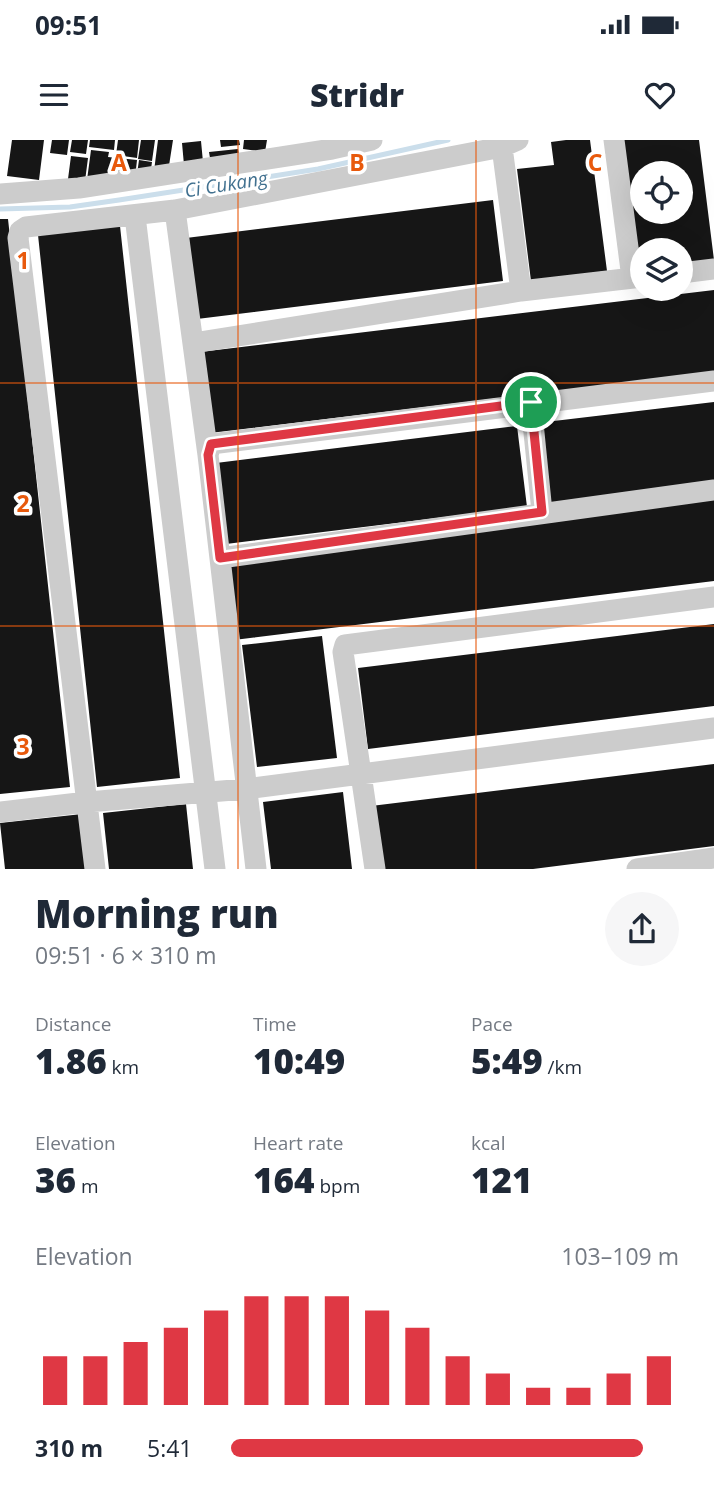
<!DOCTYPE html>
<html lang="en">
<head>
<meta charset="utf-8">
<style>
	body { margin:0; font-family:"Open Sans",sans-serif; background:#f6f6f7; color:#1f2937; height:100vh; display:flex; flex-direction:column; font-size:26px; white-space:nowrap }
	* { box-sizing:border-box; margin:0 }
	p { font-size:23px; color:#747a83 }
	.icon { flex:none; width:38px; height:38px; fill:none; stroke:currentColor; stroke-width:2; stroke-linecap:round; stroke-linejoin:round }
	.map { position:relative; height:729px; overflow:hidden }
	.side { display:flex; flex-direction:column; background:#fff; flex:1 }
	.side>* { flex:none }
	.buttons { position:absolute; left:630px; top:21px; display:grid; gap:14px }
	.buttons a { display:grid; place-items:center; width:63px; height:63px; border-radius:50%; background:#fff; box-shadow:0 7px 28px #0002; font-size:35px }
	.pin { position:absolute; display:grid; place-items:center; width:60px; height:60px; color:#fff; margin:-30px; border:4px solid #fff; border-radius:50%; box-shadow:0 2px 7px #0007 }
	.round { display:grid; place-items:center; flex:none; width:74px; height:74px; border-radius:37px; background:#f6f6f7 }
	.head { display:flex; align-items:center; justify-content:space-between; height:119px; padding:0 35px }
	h1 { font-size:38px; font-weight:800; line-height:52px }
	.stats { display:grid; grid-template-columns:repeat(3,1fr); gap:10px; height:119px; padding:7px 35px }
	.stats div { display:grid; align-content:center }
	.stats b { font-size:35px; font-weight:800 }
	.stats small { font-size:19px; font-weight:400 }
	.stats p { font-size:19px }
	.chart { height:196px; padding:14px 35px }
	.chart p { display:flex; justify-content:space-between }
	.chart svg { width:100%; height:126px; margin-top:7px; stroke:#df3844; stroke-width:6 }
	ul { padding:0 35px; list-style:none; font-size:23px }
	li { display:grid; grid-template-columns:112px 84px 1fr; align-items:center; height:52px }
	li i { height:18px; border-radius:9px; background:#df3844 }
	.status { display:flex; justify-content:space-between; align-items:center; height:49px; padding:0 35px; background:#fff; direction:ltr }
	.status svg { height:19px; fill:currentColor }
	header { display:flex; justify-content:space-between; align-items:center; height:91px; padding:0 35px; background:#fff; font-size:32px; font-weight:800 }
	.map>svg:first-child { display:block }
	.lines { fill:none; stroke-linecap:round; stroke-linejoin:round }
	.stream { stroke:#cbdeeb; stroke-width:5 }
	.building { fill:#161616; fill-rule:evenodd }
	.minor { stroke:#ccc; stroke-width:21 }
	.route-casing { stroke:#fff; stroke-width:14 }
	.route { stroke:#df3844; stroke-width:9 }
	.grid { fill:none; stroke:#e8590c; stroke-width:2; stroke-opacity:0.55 }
	.labels { text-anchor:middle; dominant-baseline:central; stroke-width:7; stroke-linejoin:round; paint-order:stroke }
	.water-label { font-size:19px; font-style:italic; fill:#40708f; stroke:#fff }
	.grid-label { font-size:23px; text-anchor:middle; font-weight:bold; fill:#e8590c; stroke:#fff; stroke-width:7; stroke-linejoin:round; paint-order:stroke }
</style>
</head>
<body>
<div class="status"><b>09:51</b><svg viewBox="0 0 49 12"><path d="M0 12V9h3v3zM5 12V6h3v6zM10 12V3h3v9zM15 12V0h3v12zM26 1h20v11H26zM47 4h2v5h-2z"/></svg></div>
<header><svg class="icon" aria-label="menu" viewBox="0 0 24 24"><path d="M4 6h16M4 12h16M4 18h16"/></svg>Stridr<svg class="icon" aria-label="heart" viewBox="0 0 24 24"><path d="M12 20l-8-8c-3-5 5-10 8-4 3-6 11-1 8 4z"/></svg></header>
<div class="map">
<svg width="714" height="729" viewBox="0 0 714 729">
	<rect width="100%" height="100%" fill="#fff"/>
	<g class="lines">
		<!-- stream -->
		<path class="stream" d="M 0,69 L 70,67 L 119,60 L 318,29 L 448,0"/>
	</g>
	<!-- building -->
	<path class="building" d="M 12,0 L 44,0 L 39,40 L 7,36 Z
		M 52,0 L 69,0 L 67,15 L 50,13 Z
		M 72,0 L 88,0 L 86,14 L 70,12 Z
		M 90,0 L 115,0 L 114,10 L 89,7 Z
		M 118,0 L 139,0 L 137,18 L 116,15 Z
		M 141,0 L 155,0 L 152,21 L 138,19 Z
		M 158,0 L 173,0 L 168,32 L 154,31 Z
		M 220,0 L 239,0 L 240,5 L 221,7 Z
		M 244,0 L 267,0 L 265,12 L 243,9 Z
		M 566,0 L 590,0 L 607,131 L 531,141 L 517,29 L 554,25 L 551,2 Z
		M 622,0 L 699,0 L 714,120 L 681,124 L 681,110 L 642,110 L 642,129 L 639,129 ZM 642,33 L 681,33 L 681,72 L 642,72 Z
		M 201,1 L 203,22 L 184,25 L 182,3 Z
		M 238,9 L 240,20 L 211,24 L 209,12 Z
		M 91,10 L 109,12 L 108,17 L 137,20 L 135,38 L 87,40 Z
		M 71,16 L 88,18 L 85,41 L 68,39 Z
		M 139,20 L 152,22 L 150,36 L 137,34 Z
		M 493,60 L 503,141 L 197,179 L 186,98 Z
		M 0,79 L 8,79 L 70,647 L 0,654 Z
		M 120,86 L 180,638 L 97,647 L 38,95 Z
		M 714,150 L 714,232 L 210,293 L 200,212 Z
		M 714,262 L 714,344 L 547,364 L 537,283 Z
		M 517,286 L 527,367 L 226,404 L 216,323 Z
		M 714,359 L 714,441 L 234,500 L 224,419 Z
		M 714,484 L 714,566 L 368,609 L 358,528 Z
		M 322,496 L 337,618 L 257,627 L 242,505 Z
		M 714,624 L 714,706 L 533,729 L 379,729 L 371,666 Z
		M 343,652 L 352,729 L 271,729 L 263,662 Z
		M 186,664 L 193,729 L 109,729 L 103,673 Z
		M 82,674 L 88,729 L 5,729 L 0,683 Z"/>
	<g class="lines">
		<!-- minor -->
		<path class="minor" d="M 614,0 L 632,138
			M 502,7 L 521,151
			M 0,54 L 79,48 L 332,9 L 372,0
			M 175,70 L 208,315 L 256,729
			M 135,76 L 215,729
			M 681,133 L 714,129
			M 193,203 L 521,151 L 642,137
			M 531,263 L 542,372
			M 208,315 L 211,304 L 714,241
			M 220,418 L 714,350
			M 0,672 L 87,662 L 246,649 L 714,588
			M 95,729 L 18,98 L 20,91 L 26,87 L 175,70 L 502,7 L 518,0
			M 375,729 L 343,512 L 345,505 L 714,457
			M 637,729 L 714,718"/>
	</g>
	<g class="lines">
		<defs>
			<path id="route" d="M 531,262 L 542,372 L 220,418 L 208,315 L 211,304 Z"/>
		</defs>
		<!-- route casing -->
		<use href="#route" class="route-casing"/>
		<!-- route -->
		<use href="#route" class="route"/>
	</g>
	<!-- grid -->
	<path class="grid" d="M 238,0 L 238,729M 476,0 L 476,729M 0,243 L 714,243M 0,486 L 714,486"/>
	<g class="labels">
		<!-- water labels -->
		<g class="water-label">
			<text transform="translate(226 44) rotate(-9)">Ci Cukang</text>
		</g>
	</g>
	<g class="grid-label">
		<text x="119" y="31">A</text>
		<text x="357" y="31">B</text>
		<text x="595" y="31">C</text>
		<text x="23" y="129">1</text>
		<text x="23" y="372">2</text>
		<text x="23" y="615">3</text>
	</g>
</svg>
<div class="buttons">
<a><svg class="icon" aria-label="locate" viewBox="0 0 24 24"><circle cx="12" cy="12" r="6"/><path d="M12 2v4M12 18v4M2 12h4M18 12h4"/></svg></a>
<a><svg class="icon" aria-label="layers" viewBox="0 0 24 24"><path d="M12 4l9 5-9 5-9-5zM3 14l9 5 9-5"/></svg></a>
</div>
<div class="pin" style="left:531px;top:262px;background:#1e9e55"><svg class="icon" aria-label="arrive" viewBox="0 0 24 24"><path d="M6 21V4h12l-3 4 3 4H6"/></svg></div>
</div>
<section class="side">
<div class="head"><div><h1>Morning run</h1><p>09:51 · 6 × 310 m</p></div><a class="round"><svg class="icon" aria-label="share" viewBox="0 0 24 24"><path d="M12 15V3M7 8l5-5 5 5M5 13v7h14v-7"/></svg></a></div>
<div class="stats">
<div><p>Distance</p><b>1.86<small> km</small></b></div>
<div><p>Time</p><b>10:49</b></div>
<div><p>Pace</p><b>5:49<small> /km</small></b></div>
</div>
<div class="stats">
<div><p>Elevation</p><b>36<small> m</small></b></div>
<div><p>Heart rate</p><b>164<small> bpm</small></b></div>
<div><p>kcal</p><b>121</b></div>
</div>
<div class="chart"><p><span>Elevation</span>103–109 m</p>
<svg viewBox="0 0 160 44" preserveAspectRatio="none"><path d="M5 44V27M15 44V27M25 44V22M35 44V17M45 44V11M55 44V6M65 44V6M75 44V6M85 44V11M95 44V17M105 44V27M115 44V33M125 44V38M135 44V38M145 44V33M155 44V27"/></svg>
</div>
<ul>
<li><b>310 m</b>5:41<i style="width:92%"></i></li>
</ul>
</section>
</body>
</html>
